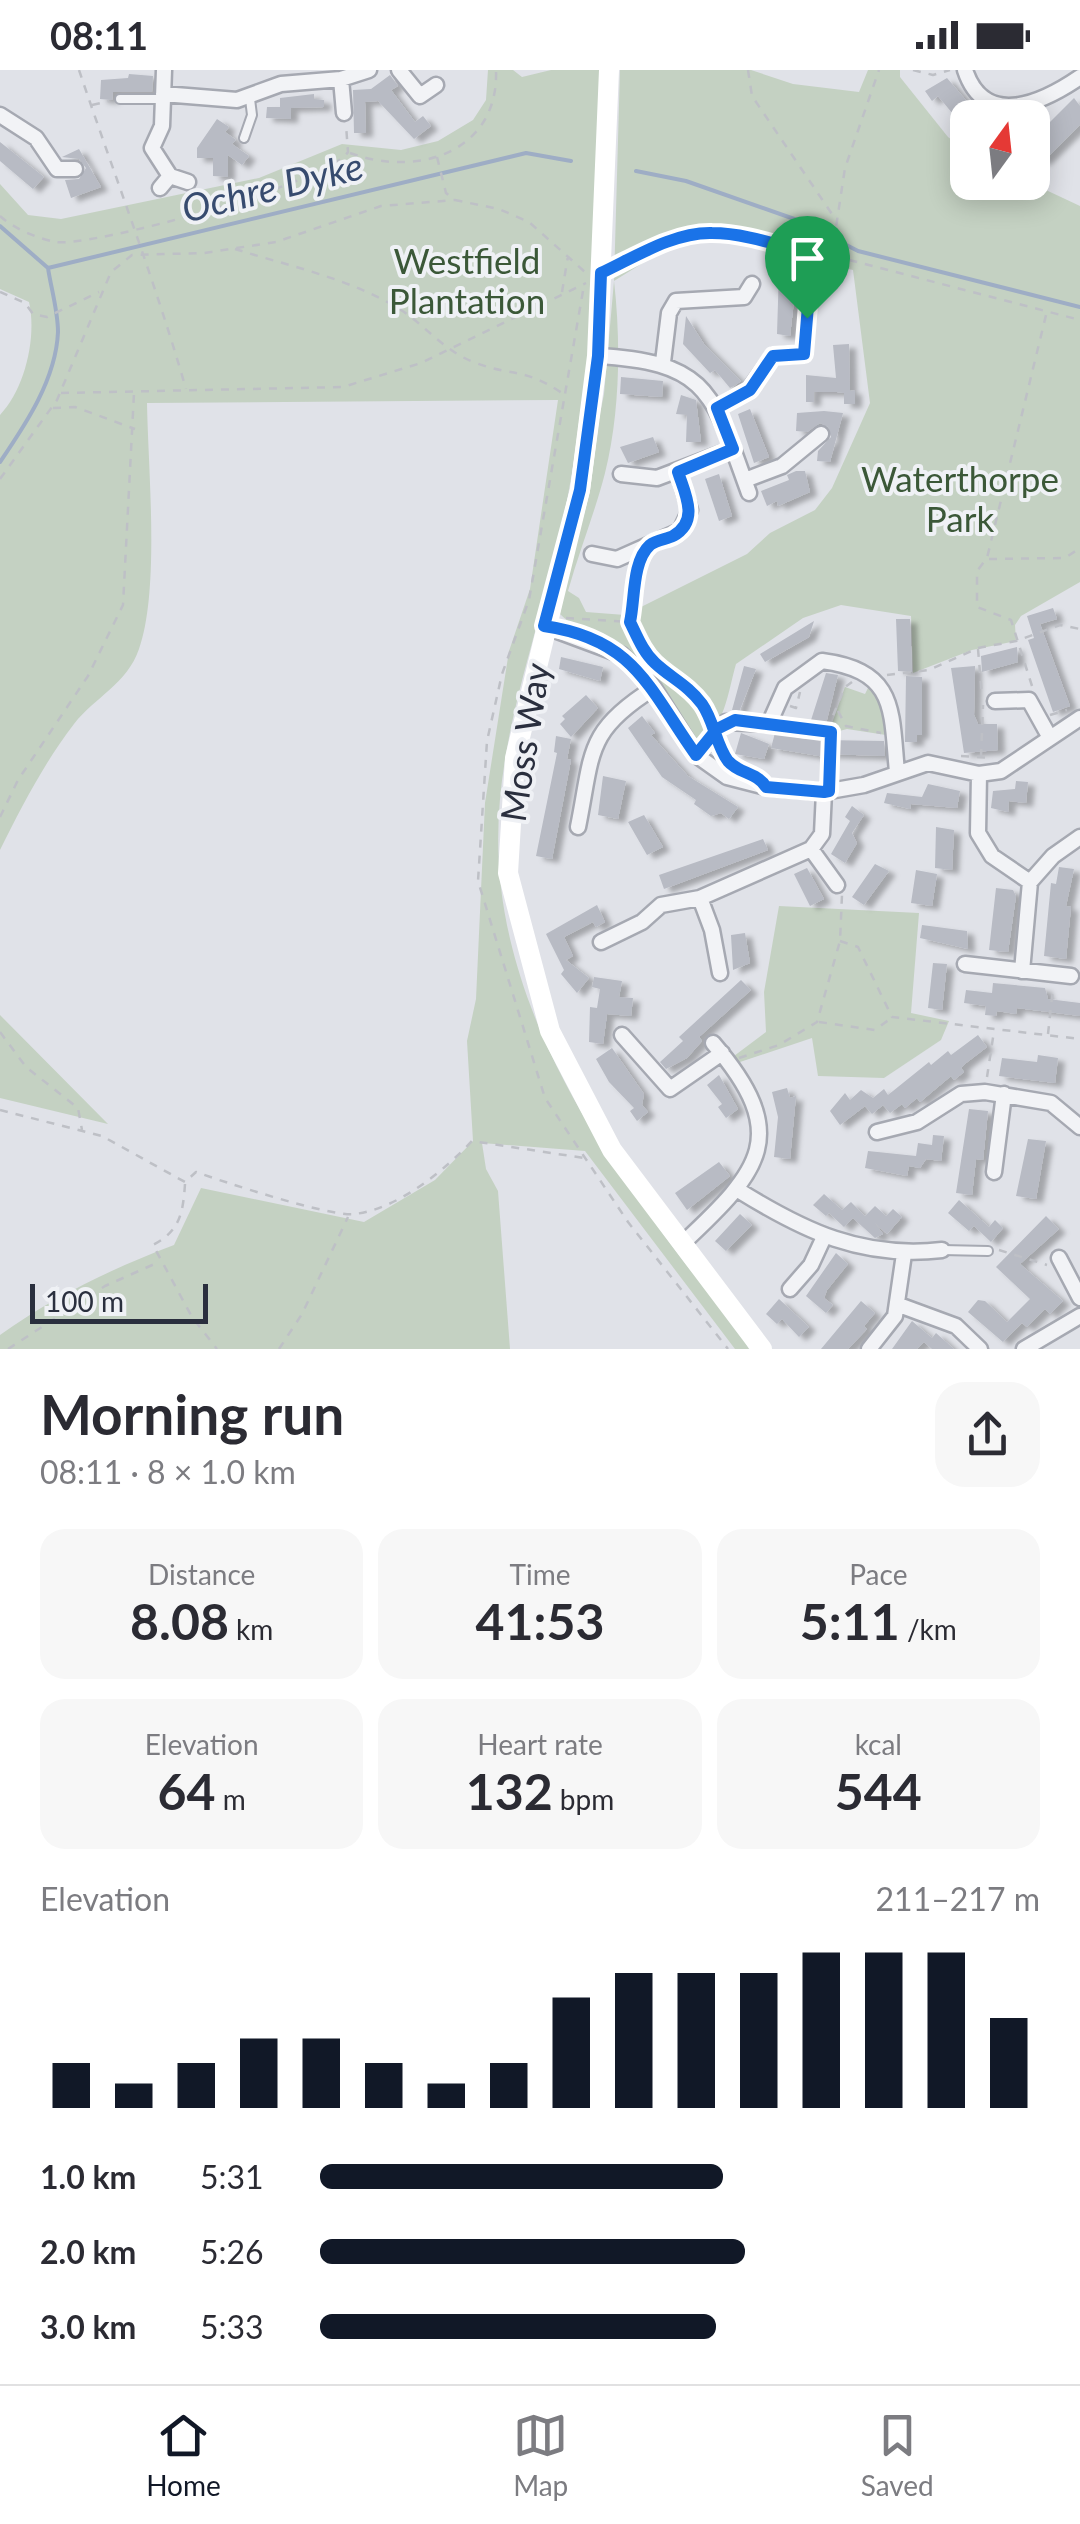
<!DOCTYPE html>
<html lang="en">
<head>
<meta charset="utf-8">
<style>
	body { margin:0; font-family:Lato,sans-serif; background:#f7f7f7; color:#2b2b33; height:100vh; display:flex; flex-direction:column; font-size:38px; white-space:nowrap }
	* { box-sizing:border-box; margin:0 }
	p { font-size:32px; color:#7c7c81 }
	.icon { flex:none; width:55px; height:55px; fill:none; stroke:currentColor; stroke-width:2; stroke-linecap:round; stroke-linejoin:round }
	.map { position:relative; height:1279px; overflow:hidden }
	.drawer { display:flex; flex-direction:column; background:#fff; flex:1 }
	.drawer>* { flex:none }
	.needle { width:65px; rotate:15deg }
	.fabs { position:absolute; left:950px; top:30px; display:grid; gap:20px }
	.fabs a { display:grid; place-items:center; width:100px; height:100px; border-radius:20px; background:#fff; box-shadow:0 5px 25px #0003; font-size:50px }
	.scale { position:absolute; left:30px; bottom:25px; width:178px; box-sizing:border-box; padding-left:10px; border:5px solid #2a2f3e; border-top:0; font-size:28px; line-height:35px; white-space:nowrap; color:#2a2f3e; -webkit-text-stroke:8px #eff1f5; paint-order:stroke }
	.pin { position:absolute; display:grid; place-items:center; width:85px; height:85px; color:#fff; margin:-102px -42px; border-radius:50% 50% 50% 0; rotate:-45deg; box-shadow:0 0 10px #0007 }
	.pin .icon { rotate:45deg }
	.round { display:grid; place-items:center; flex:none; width:105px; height:105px; border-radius:30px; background:#f7f7f7 }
	.headline { display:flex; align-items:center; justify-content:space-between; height:170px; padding:0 40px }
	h1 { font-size:55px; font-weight:700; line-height:75px }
	.figures { display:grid; grid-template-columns:repeat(3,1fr); gap:15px; height:170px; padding:10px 40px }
	.figures div { display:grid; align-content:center; border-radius:25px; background:#f7f7f7; text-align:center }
	.figures b { font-size:50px; font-weight:700 }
	.figures small { font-size:28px; font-weight:400 }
	.figures p { font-size:28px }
	.chart { height:280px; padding:20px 40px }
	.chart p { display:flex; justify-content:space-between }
	.chart svg { width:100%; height:180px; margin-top:10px; stroke:#111827; stroke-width:6 }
	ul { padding:0 40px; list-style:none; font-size:32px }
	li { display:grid; grid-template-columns:160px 120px 1fr; align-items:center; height:75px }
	li i { height:25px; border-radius:12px; background:#111827 }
	.status { display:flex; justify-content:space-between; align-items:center; height:70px; padding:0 50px; background:#fff; direction:ltr }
	.status svg { height:28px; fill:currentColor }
	.tabs { display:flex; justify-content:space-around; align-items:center; height:140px; border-top:2px solid #e1e1e2; background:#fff; font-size:28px; color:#7c7c81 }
	.tabs a { display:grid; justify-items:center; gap:5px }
	.tabs .selected { color:#111827 }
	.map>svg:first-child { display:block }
	.green { fill:#c4d1c2; fill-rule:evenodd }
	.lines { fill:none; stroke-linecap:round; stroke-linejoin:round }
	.stream { stroke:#9eadc5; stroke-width:4 }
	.building { fill:#b8bbc4; filter:url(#shadow) }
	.lane-casing { stroke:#a6a9b2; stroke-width:12 }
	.street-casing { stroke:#a6a9b2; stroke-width:19 }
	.path { stroke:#bec0c6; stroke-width:2.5; stroke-dasharray:8 8; stroke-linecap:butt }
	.lane { stroke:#f2f3f6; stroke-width:8 }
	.street { stroke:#f2f3f6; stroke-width:14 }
	.secondary { stroke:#fff; stroke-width:20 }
	.route-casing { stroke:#fff; stroke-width:20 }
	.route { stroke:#1a73e8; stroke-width:12 }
	.labels { text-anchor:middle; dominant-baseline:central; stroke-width:8; stroke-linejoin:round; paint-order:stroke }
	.park-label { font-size:35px; fill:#3b5838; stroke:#eff1f5 }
	.street-label { font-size:35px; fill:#2a2f3e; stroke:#eff1f5 }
	.water-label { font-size:38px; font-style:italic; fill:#374b6f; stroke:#eff1f5 }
</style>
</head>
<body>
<div class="status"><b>08:11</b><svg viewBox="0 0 49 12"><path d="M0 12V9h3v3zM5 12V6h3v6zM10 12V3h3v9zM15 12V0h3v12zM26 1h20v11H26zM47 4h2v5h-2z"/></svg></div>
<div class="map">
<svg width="1080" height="1279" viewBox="0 0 1080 1279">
	<defs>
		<filter id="shadow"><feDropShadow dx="7" dy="4" stdDeviation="2.5" flood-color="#0004"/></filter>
	</defs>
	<rect width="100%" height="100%" fill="#e0e2e8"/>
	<!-- green -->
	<path class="green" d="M 488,0 L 513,0 L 522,7 L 551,0 L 601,0 C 597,112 602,229 583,339 C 574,388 567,439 555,487 C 512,656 465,761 531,937 C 566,1031 622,1108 681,1188 C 703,1217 732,1247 749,1279 L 735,1279 L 585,1081 L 482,1073 L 486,1099 L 498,1121 L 510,1279 L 0,1279 L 0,1265 C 53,1227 113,1198 174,1175 L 201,1118 L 364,1152 L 435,1110 L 473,1071 L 467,971 L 476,929 L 485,733 L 509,581 L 530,519 L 558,330 L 147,333 C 148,398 160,520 139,579 C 127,614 95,627 74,654 C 44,693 22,736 0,780 L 0,345 C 25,319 37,267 29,232 L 0,219 L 0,114 L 28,145 L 61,149 L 259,108 L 342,74 L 401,80 L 438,71 L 473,50 L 486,30 Z
		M 620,0 L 751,0 L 793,14 L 859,22 L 868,0 L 900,0 L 900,7 L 948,67 L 967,81 L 968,112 L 1031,113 L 1080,136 L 1080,512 L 1021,546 L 1015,555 L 1016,571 L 972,580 L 913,603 L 911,546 L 841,535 L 803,548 L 736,594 C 728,621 725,661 696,671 C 669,656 664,614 642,593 C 618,570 582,566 560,544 L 604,324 L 614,211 ZM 710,166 L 853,200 L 870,333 L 832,418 L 815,440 L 770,463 L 747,484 L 625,545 L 586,542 L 579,528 L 568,521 C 579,482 595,442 605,403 C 620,343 621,272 614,211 L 662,181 Z
		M 870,614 L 883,640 L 886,665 L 847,659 L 828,664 L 845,617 L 865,624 Z
		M 779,836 L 919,843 L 911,943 L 949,951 L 941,970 L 884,1008 L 818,1006 L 812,968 L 740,992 L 734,986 L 766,962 L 764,922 Z
		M 0,945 L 108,1054 L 0,1028 Z"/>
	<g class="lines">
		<!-- stream -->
		<path class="stream" d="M 636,101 L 686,111 L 800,151 L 858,181 L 1080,237
			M 0,156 L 48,198 L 526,83 L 571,91
			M 0,392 C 26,354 56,309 58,262 C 58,241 51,218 48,198"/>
	</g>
	<!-- building -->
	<path class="building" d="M 129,4 L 153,6 L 152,22 L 113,22 L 112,30 L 100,29 L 101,10 L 128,8 Z
		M 390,5 L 398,16 L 391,20 L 415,52 L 423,46 L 431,56 L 414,69 L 378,31 L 365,32 L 366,63 L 354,63 L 353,20 L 371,19 Z
		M 947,8 L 981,48 L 968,48 L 968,62 L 938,26 L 932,31 L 925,21 Z
		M 314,24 L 314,29 L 324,30 L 324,37 L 291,38 L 291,49 L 266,48 L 267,37 L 280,37 L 280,28 Z
		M 1074,28 L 1080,36 L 1080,55 L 1043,92 L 1032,79 L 1032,70 Z
		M 217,49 L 229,57 L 225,62 L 236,70 L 232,74 L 249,86 L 242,95 L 228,85 L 228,107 L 213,106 L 213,88 L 197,88 L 197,78 Z
		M 0,72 L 44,107 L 33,119 L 0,91 Z
		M 79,79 L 101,117 L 71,128 L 65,110 L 79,109 L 86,98 L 79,89 L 62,87 Z
		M 784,194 L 798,195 L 790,266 L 777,264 L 779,200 L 783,200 Z
		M 686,246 L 704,274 L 741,311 L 734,316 L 730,318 L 715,300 L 710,303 L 683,274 Z
		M 849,274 L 850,321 L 855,320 L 855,334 L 844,334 L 844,323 L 837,322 L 814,322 L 814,332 L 806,332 L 806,305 L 836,308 L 833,275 Z
		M 621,307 L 663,311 L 662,327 L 620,324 Z
		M 681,325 L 696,330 L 701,372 L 686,372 L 687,345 L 676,344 Z
		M 750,339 L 769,387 L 754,393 L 738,344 Z
		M 824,341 L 843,343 L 830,392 L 817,391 L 818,381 L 831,367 L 828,357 L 820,353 L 807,362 L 796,361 L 797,343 Z
		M 653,367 L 659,382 L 628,393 L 620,377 Z
		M 796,401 L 805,401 L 810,422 L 778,436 L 777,431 L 767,436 L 761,421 L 789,410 L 787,405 Z
		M 719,404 L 732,446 L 719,451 L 705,409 Z
		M 1053,538 L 1057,549 L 1040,554 L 1070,636 L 1053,642 L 1028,570 L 1034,568 L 1027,546 Z
		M 896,549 L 910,549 L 912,602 L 898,601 Z
		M 814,551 L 809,567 L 765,592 L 760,584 Z
		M 1017,577 L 1018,592 L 982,602 L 981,586 Z
		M 561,587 L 603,597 L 600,611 L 559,599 Z
		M 744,596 L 756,599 L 739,642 L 732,640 Z
		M 975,596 L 974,645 L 978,654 L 997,654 L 998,680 L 964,683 L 951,598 Z
		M 826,603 L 838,605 L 822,670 L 884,671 L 885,686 L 826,684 L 825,687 L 771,678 L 775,663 L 805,669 Z
		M 906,606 L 922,607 L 922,665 L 917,665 L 917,672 L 905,672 Z
		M 586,625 L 598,638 L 571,667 L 560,654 L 565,649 L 562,646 Z
		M 642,646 L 655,663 L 651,665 L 688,706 L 738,737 L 729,749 L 721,743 L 711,746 L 694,734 L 696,730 L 662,707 L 628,658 Z
		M 741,663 L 769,674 L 764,689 L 735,684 Z
		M 556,666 L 571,669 L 567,689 L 571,690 L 552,789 L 536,786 L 557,683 L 554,682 Z
		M 603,706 L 626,711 L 618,749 L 598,745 Z
		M 1016,711 L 1028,712 L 1026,733 L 1009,731 L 1008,742 L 991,738 L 993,721 L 1015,719 Z
		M 928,714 L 960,721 L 957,738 L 911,734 L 910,739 L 884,733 L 887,723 L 922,727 Z
		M 852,736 L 864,745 L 852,763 L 857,773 L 845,793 L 831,784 L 850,751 L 845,747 Z
		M 644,745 L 663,777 L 647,785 L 628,752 Z
		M 936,757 L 954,760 L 952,800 L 935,798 Z
		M 763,769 L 768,780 L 664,819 L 659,805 Z
		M 875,794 L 889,801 L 864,835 L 852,827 Z
		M 1059,797 L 1074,799 L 1066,836 L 1071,837 L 1066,889 L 1044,886 L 1051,813 L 1056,814 Z
		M 807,798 L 824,829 L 810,836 L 794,804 Z
		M 916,800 L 937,804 L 932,836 L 911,833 Z
		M 996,818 L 1013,820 L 1016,826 L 1008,882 L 989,880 Z
		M 597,835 L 605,852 L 596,857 L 593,852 L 564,867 L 573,886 L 566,890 L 589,908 L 577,923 L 561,904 L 564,900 L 546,864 Z
		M 922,855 L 967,861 L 968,879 L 920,868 Z
		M 745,863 L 750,893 L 733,900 L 731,865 Z
		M 933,893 L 947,894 L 942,940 L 928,938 Z
		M 594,907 L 622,911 L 619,927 L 633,928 L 631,946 L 607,944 L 603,974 L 589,972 L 590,937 L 597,938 L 600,919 L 592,917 Z
		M 741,910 L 751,920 L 699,967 L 702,971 L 687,988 L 666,999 L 660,992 L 683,971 L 679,967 Z
		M 993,913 L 1045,918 L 1048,929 L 1080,933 L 1080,946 L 1017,938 L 1016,944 L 997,941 L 996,946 L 985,945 L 986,936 L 964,933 L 966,920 L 992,923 Z
		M 978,965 L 987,977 L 966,993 L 961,998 L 964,1002 L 954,1010 L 951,1006 L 920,1032 L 917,1028 L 905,1038 L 902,1034 L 890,1043 L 883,1035 L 872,1044 L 865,1036 L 840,1055 L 830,1041 L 845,1023 L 850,1030 L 861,1020 L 873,1028 L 884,1019 L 888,1025 L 929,992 L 931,995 L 948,981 L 951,985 Z
		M 612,978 L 644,1024 L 642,1035 L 648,1042 L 637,1051 L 630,1041 L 634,1038 L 609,1012 L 596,989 Z
		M 1038,985 L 1058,988 L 1055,1013 L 999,1006 L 1002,988 L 1037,992 Z
		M 719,1005 L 738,1039 L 726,1048 L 718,1037 L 722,1034 L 707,1015 Z
		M 787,1018 L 790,1028 L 796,1026 L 790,1089 L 774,1087 L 778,1047 L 772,1022 Z
		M 969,1039 L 988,1041 L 983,1090 L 976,1089 L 972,1125 L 956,1123 Z
		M 933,1065 L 944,1066 L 941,1091 L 926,1089 L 920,1098 L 909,1096 L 907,1106 L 865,1098 L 868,1081 L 916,1086 L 918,1073 L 932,1075 Z
		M 1028,1069 L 1046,1071 L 1036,1129 L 1016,1126 Z
		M 719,1092 L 730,1106 L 687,1140 L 675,1123 Z
		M 824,1124 L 842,1140 L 851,1132 L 865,1146 L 875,1136 L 886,1146 L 893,1139 L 902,1147 L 887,1164 L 875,1153 L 883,1164 L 875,1168 L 853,1148 L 844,1157 L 829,1143 L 826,1146 L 813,1135 Z
		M 959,1130 L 989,1157 L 995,1150 L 1003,1158 L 991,1172 L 974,1156 L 969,1161 L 948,1143 Z
		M 740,1144 L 752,1155 L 726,1181 L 715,1171 Z
		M 1046,1146 L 1059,1159 L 1020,1194 L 1063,1231 L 1050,1244 L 1045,1239 L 1027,1257 L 1022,1253 L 1003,1272 L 968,1242 L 978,1230 L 985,1231 L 1007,1252 L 1030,1229 L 996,1197 Z
		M 836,1183 L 848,1194 L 827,1220 L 824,1228 L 833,1235 L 826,1243 L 806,1226 Z
		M 779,1229 L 809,1257 L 799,1267 L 782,1249 L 777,1254 L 766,1244 Z
		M 861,1231 L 875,1243 L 864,1256 L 867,1259 L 848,1279 L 821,1279 Z
		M 912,1251 L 932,1268 L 936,1263 L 954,1279 L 932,1279 L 924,1272 L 917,1279 L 892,1279 Z"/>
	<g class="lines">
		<defs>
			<path id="lane" d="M 120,29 L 163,29
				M 244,68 L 252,45 L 250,29
				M 803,284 L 807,249
				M 942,1180 L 988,1181"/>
			<path id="street" d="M 399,0 L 420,26 L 436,15
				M 965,0 C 985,61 1045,31 1080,7
				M 341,9 L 344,43
				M 163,24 L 237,30 L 281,14 L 341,9 L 369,0
				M 0,45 L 36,68 L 57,99 L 75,99
				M 170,106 L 188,112
				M 160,118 L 170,106 L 152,78 L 162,56 L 164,0
				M 597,286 C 711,292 713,325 749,423
				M 663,292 L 669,243 L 676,231 L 744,227 L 752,214
				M 717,338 L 749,320 L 773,286 L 803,284
				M 621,404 L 657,408 L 733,379
				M 745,410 L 782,396 L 821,364
				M 592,484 L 617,489 L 680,461 L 690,440 L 678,402
				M 544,556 L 622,585 L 654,618 L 696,685 L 727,707 L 766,717 L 824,722 L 864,715 L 928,693 L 979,704 L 1001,701 L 1080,648
				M 995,631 L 1029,630 L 1049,666
				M 696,685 L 726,652 L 769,654 L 785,618 L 822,591 C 897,601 891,640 897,702
				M 979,704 L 978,763 L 992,786 L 1030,812 L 1022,901
				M 578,757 C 593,683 585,661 654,618
				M 811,779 L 837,815
				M 1030,812 L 1053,786 L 1080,767
				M 700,828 L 712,860 L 720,903
				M 601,872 L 642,852 L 661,835 L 700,828 L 811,779 L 822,764 L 824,722
				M 965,894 L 1071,906
				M 622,965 L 670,1019 L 722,983
				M 877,1062 L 917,1052 L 961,1024 L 985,1022 L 1051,1033 L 1080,1057
				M 994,1102 L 1004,1024
				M 738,1120 C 804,1161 862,1189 942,1180
				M 683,1173 C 761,1100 792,1065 713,973
				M 1059,1188 L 1080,1228
				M 790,1219 L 811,1195 L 824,1167
				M 899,1235 L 956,1256 L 980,1279
				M 869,1279 L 895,1246 L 904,1184
				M 1024,1279 L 1080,1246"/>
		</defs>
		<!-- lane casing -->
		<use href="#lane" class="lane-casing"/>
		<!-- street casing -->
		<use href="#street" class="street-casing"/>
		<!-- path -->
		<path class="path" d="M 79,0 C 115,107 155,211 186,319
			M 748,0 L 752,26 L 834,147
			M 913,0 L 933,5 L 950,0
			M 92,35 L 109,31
			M 350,83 C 418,108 499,82 496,0
			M 437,87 L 446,123 L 455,130 L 499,139 L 529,152 L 585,202
			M 0,146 C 13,158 38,169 56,172 C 95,177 330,112 348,82 L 346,55
			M 235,179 C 289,196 352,209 401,240 C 427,257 445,282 476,293 C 511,306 525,298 562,323
			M 618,194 L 664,173 L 710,162 L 838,187 L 1080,250
			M 583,221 L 529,530 L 502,604 L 487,671 L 478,811 L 545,1028 L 628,1152 L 728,1279
			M 0,222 L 25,233 L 33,244 L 47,247 L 99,222
			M 562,222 L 568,186
			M 807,239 L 812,184 L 831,174 L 835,164 L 845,98 L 879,0
			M 61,323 L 343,317 L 421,293 L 586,213
			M 53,338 L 75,337 L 135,359
			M 0,409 L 57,330 L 111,202 L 132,185 L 204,183 L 276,172 L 381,136 L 455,130
			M 989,489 L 1065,488 L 1080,478
			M 566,548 L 630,552 C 651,595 685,609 711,647
			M 630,551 L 641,495
			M 978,579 L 982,626
			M 887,605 L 929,600 L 978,578 L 1016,571 L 1060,555 L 1080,559
			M 1032,616 L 1011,550 L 977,537 L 977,501 L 987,488 L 1047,241
			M 790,636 L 796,638 L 800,622
			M 838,641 L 846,656
			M 1050,645 L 1067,640
			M 783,655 L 803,661 L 831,662 L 846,656 L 881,663
			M 827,660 L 845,617 L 852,612
			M 722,678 L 730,693
			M 961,686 L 993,688
			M 981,687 L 983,635
			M 830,706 L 831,664
			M 0,747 L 18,710 L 88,606 L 123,535 L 134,323
			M 840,871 L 858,877 L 892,947 L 1080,969
			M 819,952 L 875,960 L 890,949
			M 0,962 L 26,997 L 78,1038 L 82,1060
			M 1048,964 L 1053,918
			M 739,988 L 779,975 L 817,952 L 840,871 L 842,825
			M 987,1007 L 994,961
			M 0,1040 L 102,1066 L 185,1112 L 196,1102 C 224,1112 330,1147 354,1144 C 396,1140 444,1101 472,1071 L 584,1088
			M 185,1114 C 183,1143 180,1161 153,1175 L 192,1247 L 217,1279
			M 999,1180 L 1047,1195
			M 8,1279 L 105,1216 L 159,1192
			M 279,1279 L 302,1244 L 348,1147"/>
		<!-- lane -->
		<use href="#lane" class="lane"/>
		<!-- street -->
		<use href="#street" class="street"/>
		<!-- secondary -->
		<path class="secondary" d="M 609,0 L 597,286 L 580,420 L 515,688 L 508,803 L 550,961 L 612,1080 L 762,1279"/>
	</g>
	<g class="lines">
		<defs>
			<path id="route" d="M 807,248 L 804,284 L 773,286 L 750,320 L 717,338 L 733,379 L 678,402 C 685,424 700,451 673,466 C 667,469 656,470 650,475 C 632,491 635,530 630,552 C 637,566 643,582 655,593 C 671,608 688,615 702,634 C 714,651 716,675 728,691 C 739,704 757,702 766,717 L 824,722 L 829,721 L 831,662 L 735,650 L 717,659 L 696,685 C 649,619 635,569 544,556 L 580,420 L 598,286 L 601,203 C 635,187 674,162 712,163 C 745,163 780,176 812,184 L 807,248"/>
		</defs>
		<!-- route casing -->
		<use href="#route" class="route-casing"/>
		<!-- route -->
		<use href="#route" class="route"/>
	</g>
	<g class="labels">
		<!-- park labels -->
		<g class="park-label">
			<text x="467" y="190">Westfield<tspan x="467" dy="40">Plantation</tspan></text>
			<text x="960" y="408">Waterthorpe<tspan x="960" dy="40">Park</tspan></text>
		</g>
		<!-- street labels -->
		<g class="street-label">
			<text transform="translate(524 672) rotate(-81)">Moss Way</text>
		</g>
		<!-- water labels -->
		<g class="water-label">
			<text transform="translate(272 116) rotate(-14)">Ochre Dyke</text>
		</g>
	</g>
</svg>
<div class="fabs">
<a><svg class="needle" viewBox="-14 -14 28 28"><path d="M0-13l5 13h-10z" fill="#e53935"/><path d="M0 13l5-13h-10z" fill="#7c7c81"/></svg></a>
</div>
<div class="scale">100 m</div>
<div class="pin" style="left:807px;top:248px;background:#1e9e55"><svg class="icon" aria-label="arrive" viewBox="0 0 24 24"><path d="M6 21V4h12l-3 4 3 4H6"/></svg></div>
</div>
<section class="drawer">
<div class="headline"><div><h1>Morning run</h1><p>08:11 · 8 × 1.0 km</p></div><a class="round"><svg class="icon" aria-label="share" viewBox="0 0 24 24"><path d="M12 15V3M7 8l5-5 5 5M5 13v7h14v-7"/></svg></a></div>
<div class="figures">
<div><p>Distance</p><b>8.08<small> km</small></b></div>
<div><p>Time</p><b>41:53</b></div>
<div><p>Pace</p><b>5:11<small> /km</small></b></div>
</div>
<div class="figures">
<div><p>Elevation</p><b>64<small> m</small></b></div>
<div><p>Heart rate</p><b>132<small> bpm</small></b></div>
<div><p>kcal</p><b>544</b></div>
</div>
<div class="chart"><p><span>Elevation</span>211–217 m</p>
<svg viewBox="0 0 160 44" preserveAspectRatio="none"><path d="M5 44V33M15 44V38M25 44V33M35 44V27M45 44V27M55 44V33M65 44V38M75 44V33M85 44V17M95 44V11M105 44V11M115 44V11M125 44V6M135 44V6M145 44V6M155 44V22"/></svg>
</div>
<ul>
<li><b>1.0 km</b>5:31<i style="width:56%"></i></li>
<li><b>2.0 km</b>5:26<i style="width:59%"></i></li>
<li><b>3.0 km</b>5:33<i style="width:55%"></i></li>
</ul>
</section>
<nav class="tabs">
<a class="selected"><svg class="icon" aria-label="home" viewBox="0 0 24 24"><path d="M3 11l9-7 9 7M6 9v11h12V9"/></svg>Home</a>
<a><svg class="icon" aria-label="map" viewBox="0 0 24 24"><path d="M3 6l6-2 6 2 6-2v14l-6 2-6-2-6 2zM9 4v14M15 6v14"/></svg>Map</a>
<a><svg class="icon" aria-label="saved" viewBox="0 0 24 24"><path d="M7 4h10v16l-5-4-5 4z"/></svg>Saved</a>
</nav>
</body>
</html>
